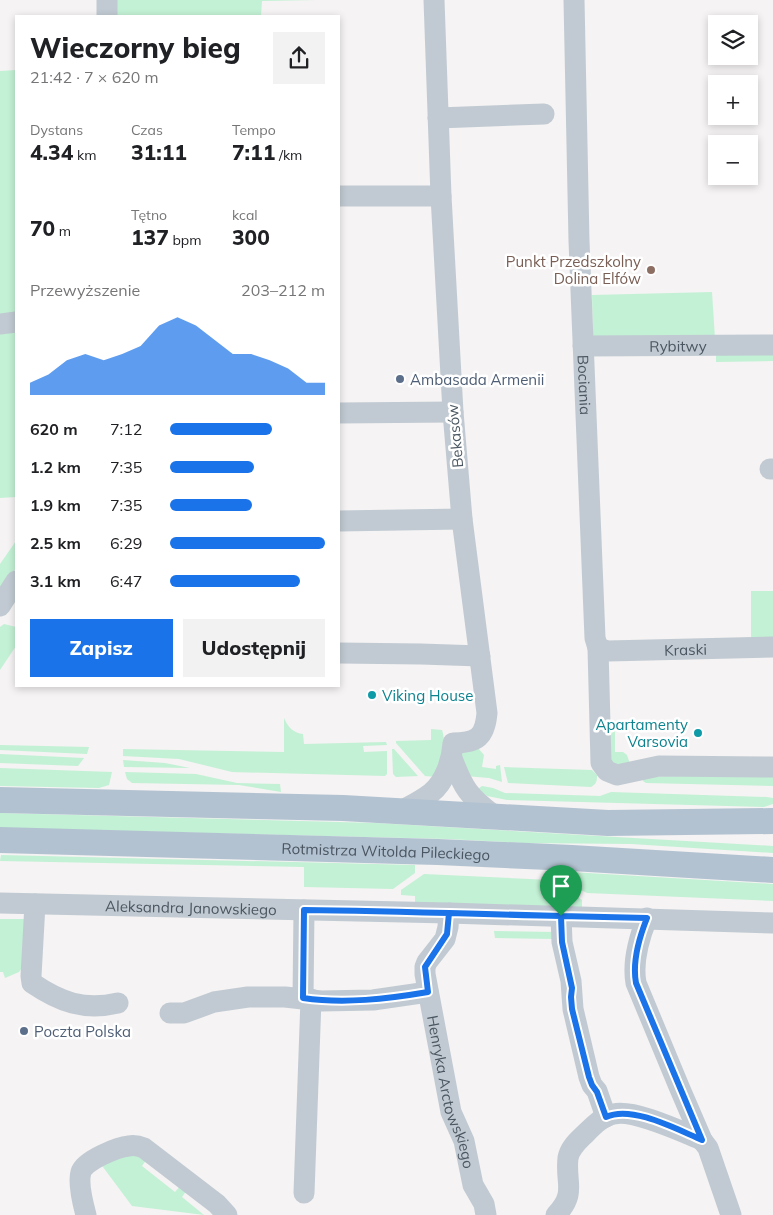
<!DOCTYPE html>
<html lang="pl">
<head>
<meta charset="utf-8">
<style>
	body { margin:0; font-family:Mulish,sans-serif; background:#f2f2f2; color:#202124; height:100vh; display:flex; flex-direction:column; font-size:19px; white-space:nowrap }
	* { box-sizing:border-box; margin:0 }
	p { font-size:16px; color:#757577 }
	.icon { flex:none; width:28px; height:28px; fill:none; stroke:currentColor; stroke-width:2; stroke-linecap:round; stroke-linejoin:round }
	.map { position:relative; flex:1; overflow:hidden }
	.details { position:absolute; left:15px; top:15px; width:325px; height:672px; display:flex; flex-direction:column; background:#fff; border-radius:0px; box-shadow:0 2px 8px #0003 }
	.details>* { flex:none }
	.buttons { position:absolute; left:708px; top:15px; display:grid; gap:10px }
	.buttons a { display:grid; place-items:center; width:50px; height:50px; border-radius:0px; background:#fff; box-shadow:0 2px 8px #0003; font-size:25px }
	.pin { position:absolute; display:grid; place-items:center; width:42px; height:42px; color:#fff; margin:-51px -21px; border-radius:50% 50% 50% 0; rotate:-45deg; box-shadow:0 0 5px #0007 }
	.pin .icon { rotate:45deg }
	.round { display:grid; place-items:center; flex:none; width:52px; height:52px; border-radius:0px; background:#f2f2f2 }
	.headline { display:flex; align-items:center; justify-content:space-between; height:85px; padding:0 15px }
	h1 { font-size:28px; font-weight:800; line-height:38px }
	.figures { display:grid; grid-template-columns:repeat(3,1fr); gap:8px; height:85px; padding:5px 15px }
	.figures div { display:grid; align-content:center }
	.figures b { font-size:21px; font-weight:800 }
	.figures small { font-size:14px; font-weight:400 }
	.figures p { font-size:14px }
	.chart { height:140px; padding:10px 15px }
	.chart p { display:flex; justify-content:space-between }
	.chart svg { width:100%; height:90px; margin-top:5px; fill:#1a73e8; opacity:.7 }
	.button { display:flex; gap:10px; margin-top:auto; padding:10px 15px }
	.button a { flex:1; height:58px; border-radius:0px; background:#1a73e8; color:#fff; font-size:20px; font-weight:800; line-height:58px; text-align:center }
	.button a+a { background:#f2f2f2; color:#202124 }
	ul { padding:0 15px; list-style:none; font-size:16px }
	li { display:grid; grid-template-columns:80px 60px 1fr; align-items:center; height:38px }
	li i { height:12px; border-radius:6px; background:#1a73e8 }
	.map>svg:first-child { display:block }
	.green { fill:#c3f1d5 }
	.lines { fill:none; stroke-linecap:round; stroke-linejoin:round }
	.minor { stroke:#c1cad2; stroke-width:21 }
	.major { stroke:#b3c2d1; stroke-width:26 }
	.route-casing { stroke:#fff; stroke-width:10 }
	.route { stroke:#1a73e8; stroke-width:6 }
	.education-dot { fill:#8d6e63; stroke:#fff; stroke-width:2 }
	.service-dot { fill:#5c6f8a; stroke:#fff; stroke-width:2 }
	.culture-dot { fill:#0f9aa8; stroke:#fff; stroke-width:2 }
	.labels { text-anchor:middle; dominant-baseline:central; stroke-width:5; stroke-linejoin:round; paint-order:stroke }
	.education-label { font-size:15px; fill:#785e54; stroke:#fff; text-anchor:end }
	.street-label { font-size:15px; fill:#4a5661; stroke:#fff }
	.service-label { font-size:15px; fill:#4e5e75; stroke:#fff; text-anchor:start }
	.culture-label { font-size:15px; fill:#0d838f; stroke:#fff; text-anchor:start }
</style>
</head>
<body>
<div class="map">
<svg width="773" height="1215" viewBox="0 0 773 1215">
	<rect width="100%" height="100%" fill="#f5f3f3"/>
	<!-- green -->
	<path class="green" d="M 112,0 L 315,0 L 262,1 L 261,16 L 112,16 Z
		M 16,70 L 16,317 L 0,319 L 0,71 Z
		M 712,292 L 715,339 L 593,340 L 592,295 Z
		M 16,325 L 16,497 L 0,498 L 0,328 Z
		M 773,350 L 773,361 L 716,362 L 716,351 Z
		M 16,541 L 16,568 L 0,591 L 0,564 Z
		M 751,591 L 773,591 L 773,643 L 751,643 Z
		M 4,624 L 16,627 L 16,646 L 0,670 L 0,627 Z
		M 284,718 C 288,727 293,733 303,734 L 304,744 L 386,742 L 387,745 L 363,746 L 364,752 L 387,751 L 387,774 L 385,776 L 232,772 L 179,759 L 123,756 L 123,749 L 284,752 Z
		M 605,720 L 615,722 L 615,752 L 623,752 L 627,755 L 630,764 L 619,766 L 608,760 Z
		M 431,729 L 442,730 C 447,744 441,763 437,777 L 425,776 L 396,743 L 396,741 L 431,740 Z
		M 0,745 L 89,747 L 87,754 L 0,750 Z
		M 478,748 L 484,755 L 482,767 L 496,769 L 496,766 L 500,765 L 502,782 L 489,778 L 465,776 L 461,753 Z
		M 392,749 L 394,749 L 418,776 L 396,777 L 393,774 Z
		M 0,754 L 84,758 L 78,766 L 0,763 Z
		M 123,760 L 165,763 L 190,768 L 124,767 Z
		M 504,767 L 592,770 L 597,775 C 597,780 597,784 591,787 L 508,783 Z
		M 0,768 L 112,772 L 109,785 L 99,788 L 0,786 Z
		M 125,772 L 196,774 L 237,783 L 280,784 L 281,792 L 239,785 L 132,783 L 127,779 Z
		M 773,774 L 773,786 L 646,783 L 643,781 L 642,777 Z
		M 482,786 L 493,788 L 505,793 L 600,796 L 611,792 L 767,797 L 773,798 L 773,804 L 764,807 L 507,800 L 487,796 L 478,789 Z
		M 0,813 L 376,823 L 773,846 L 773,853 L 631,844 L 523,843 L 447,839 L 0,828 Z
		M 1,855 L 415,865 L 415,873 L 393,889 L 304,887 L 304,867 L 0,861 Z
		M 554,871 L 773,884 L 773,901 L 587,893 L 553,876 L 553,872 Z
		M 424,874 L 550,880 L 582,900 L 582,909 L 415,905 L 415,896 L 401,895 L 401,890 Z
		M 0,919 L 31,919 L 25,964 L 19,972 L 5,978 L 3,972 L 0,972 Z
		M 494,931 L 554,932 L 555,939 L 495,938 Z
		M 130,1151 L 147,1159 L 142,1166 L 175,1192 L 181,1185 L 187,1190 L 182,1197 L 204,1215 L 132,1206 L 100,1163 Z"/>
	<g class="lines">
		<!-- minor -->
		<g class="minor">
			<path id="s1" d="M 574,0 L 579,241 L 595,638 L 598,648 L 601,763 L 607,771 L 617,775 L 659,766 L 773,767"/>
			<path d="M 107,16 L 107,0"/>
			<path d="M 438,118 L 544,114"/>
			<path d="M 339,196 L 441,196"/>
			<path d="M 0,324 L 16,322"/>
			<path id="s2" d="M 583,346 L 773,345"/>
			<path d="M 339,413 L 453,412"/>
			<path d="M 770,469 L 773,469"/>
			<path d="M 339,521 L 462,519"/>
			<path d="M 0,606 L 16,581"/>
			<path id="s3" d="M 598,648 L 608,651 L 773,647"/>
			<path d="M 339,653 L 421,654 L 480,656"/>
			<path d="M 452,758 C 463,788 469,797 495,816"/>
			<path d="M 403,810 C 412,805 422,800 431,793 C 445,782 452,760 453,743 C 477,743 485,737 487,713 L 462,519 L 453,412 L 441,196 L 434,0"/>
			<path id="s4" d="M 0,903 L 449,913 L 773,923"/>
			<path d="M 35,904 L 31,976 L 32,983 C 60,1002 84,1011 118,1003"/>
			<path id="s5" d="M 449,913 L 448,927 L 445,939 L 427,962 L 425,967 L 425,974 L 451,1112 L 464,1141 L 473,1185 L 484,1204 L 486,1215"/>
			<path d="M 561,916 L 562,942 L 571,981 L 573,1009 L 589,1077 L 592,1085 L 597,1091 L 606,1117"/>
			<path d="M 647,918 C 639,938 632,961 636,983 L 680,1089 L 702,1140 L 708,1148 L 731,1215"/>
			<path d="M 303,998 L 304,910"/>
			<path d="M 170,1013 L 184,1013 L 214,1002 L 248,997 L 285,997 L 321,1001 L 373,1000 L 428,992"/>
			<path d="M 304,1193 L 311,999"/>
			<path d="M 86,1215 C 83,1204 78,1182 81,1172 C 85,1160 118,1147 129,1146 C 134,1145 139,1146 144,1148 L 217,1204 L 227,1215"/>
			<path d="M 556,1215 C 577,1193 565,1183 568,1158 C 570,1147 579,1140 586,1133 C 594,1125 603,1116 614,1114 C 634,1109 682,1132 702,1140"/>
		</g>
		<!-- major -->
		<g class="major">
			<path d="M 0,800 L 343,808 L 608,823 L 773,821"/>
			<path id="s6" d="M 0,840 L 438,852 L 572,858 L 773,870"/>
		</g>
	</g>
	<g class="lines">
		<defs>
			<path id="route" d="M 561,916 L 449,913 L 447,934 L 425,967 L 428,992 C 387,999 344,1004 303,998 L 304,910 C 390,911 476,914 561,916 L 562,942 L 572,988 L 571,997 L 572,1009 L 589,1077 L 592,1085 L 597,1092 L 606,1117 C 632,1105 676,1129 702,1140 L 636,983 C 632,961 639,938 647,918 L 561,916"/>
		</defs>
		<!-- route casing -->
		<use href="#route" class="route-casing"/>
		<!-- route -->
		<use href="#route" class="route"/>
	</g>
	<!-- markers -->
	<circle class="education-dot" cx="651" cy="270" r="5"/>
	<g class="service-dot">
		<circle cx="400" cy="379" r="5"/>
		<circle cx="24" cy="1031" r="5"/>
	</g>
	<g class="culture-dot">
		<circle cx="372" cy="695" r="5"/>
		<circle cx="698" cy="733" r="5"/>
	</g>
	<g class="labels">
		<!-- education labels -->
		<g class="education-label">
			<text x="641" y="261">Punkt Przedszkolny<tspan x="641" dy="17">Dolina Elfów</tspan></text>
		</g>
		<!-- street labels -->
		<g class="street-label">
			<text stroke="none"><textPath href="#s2" startOffset="95">Rybitwy</textPath></text>
			<text stroke="none"><textPath href="#s1" startOffset="385">Bociania</textPath></text>
			<text transform="translate(455 436) rotate(-95)">Bekasów</text>
			<text stroke="none"><textPath href="#s3" startOffset="88">Kraski</textPath></text>
			<text stroke="none"><textPath href="#s6" startOffset="386">Rotmistrza Witolda Pileckiego</textPath></text>
			<text stroke="none"><textPath href="#s4" startOffset="191">Aleksandra Janowskiego</textPath></text>
			<text stroke="none"><textPath href="#s5" startOffset="189">Henryka Arctowskiego</textPath></text>
		</g>
		<!-- service labels -->
		<g class="service-label">
			<text x="410" y="379">Ambasada Armenii</text>
			<text x="34" y="1031">Poczta Polska</text>
		</g>
		<!-- culture labels -->
		<g class="culture-label">
			<text x="382" y="695">Viking House</text>
			<text x="688" y="724" text-anchor="end">Apartamenty<tspan x="688" dy="17">Varsovia</tspan></text>
		</g>
	</g>
</svg>
<div class="buttons">
<a><svg class="icon" aria-label="layers" viewBox="0 0 24 24"><path d="M12 4l9 5-9 5-9-5zM3 14l9 5 9-5"/></svg></a>
<a>+</a>
<a>−</a>
</div>
<div class="pin" style="left:561px;top:916px;background:#1e9e55"><svg class="icon" aria-label="arrive" viewBox="0 0 24 24"><path d="M6 21V4h12l-3 4 3 4H6"/></svg></div>
<section class="details">
<div class="headline"><div><h1>Wieczorny bieg</h1><p>21:42 · 7 × 620 m</p></div><a class="round"><svg class="icon" aria-label="share" viewBox="0 0 24 24"><path d="M12 15V3M7 8l5-5 5 5M5 13v7h14v-7"/></svg></a></div>
<div class="figures">
<div><p>Dystans</p><b>4.34<small> km</small></b></div>
<div><p>Czas</p><b>31:11</b></div>
<div><p>Tempo</p><b>7:11<small> /km</small></b></div>
</div>
<div class="figures">
<div><b>70<small> m</small></b></div>
<div><p>Tętno</p><b>137<small> bpm</small></b></div>
<div><p>kcal</p><b>300</b></div>
</div>
<div class="chart"><p><span>Przewyższenie</span>203–212 m</p>
<svg viewBox="0 0 160 44" preserveAspectRatio="none"><path d="M0 44V38L10 34L20 27L30 24L40 27L50 24L60 20L70 10L80 6L90 10L100 17L110 24L120 24L130 27L140 31L150 38L160 38V44z"/></svg>
</div>
<ul>
<li><b>620 m</b>7:12<i style="width:66%"></i></li>
<li><b>1.2 km</b>7:35<i style="width:54%"></i></li>
<li><b>1.9 km</b>7:35<i style="width:53%"></i></li>
<li><b>2.5 km</b>6:29<i style="width:100%"></i></li>
<li><b>3.1 km</b>6:47<i style="width:84%"></i></li>
</ul>
<div class="button"><a>Zapisz</a><a>Udostępnij</a></div>
</section>
</div>
</body>
</html>
